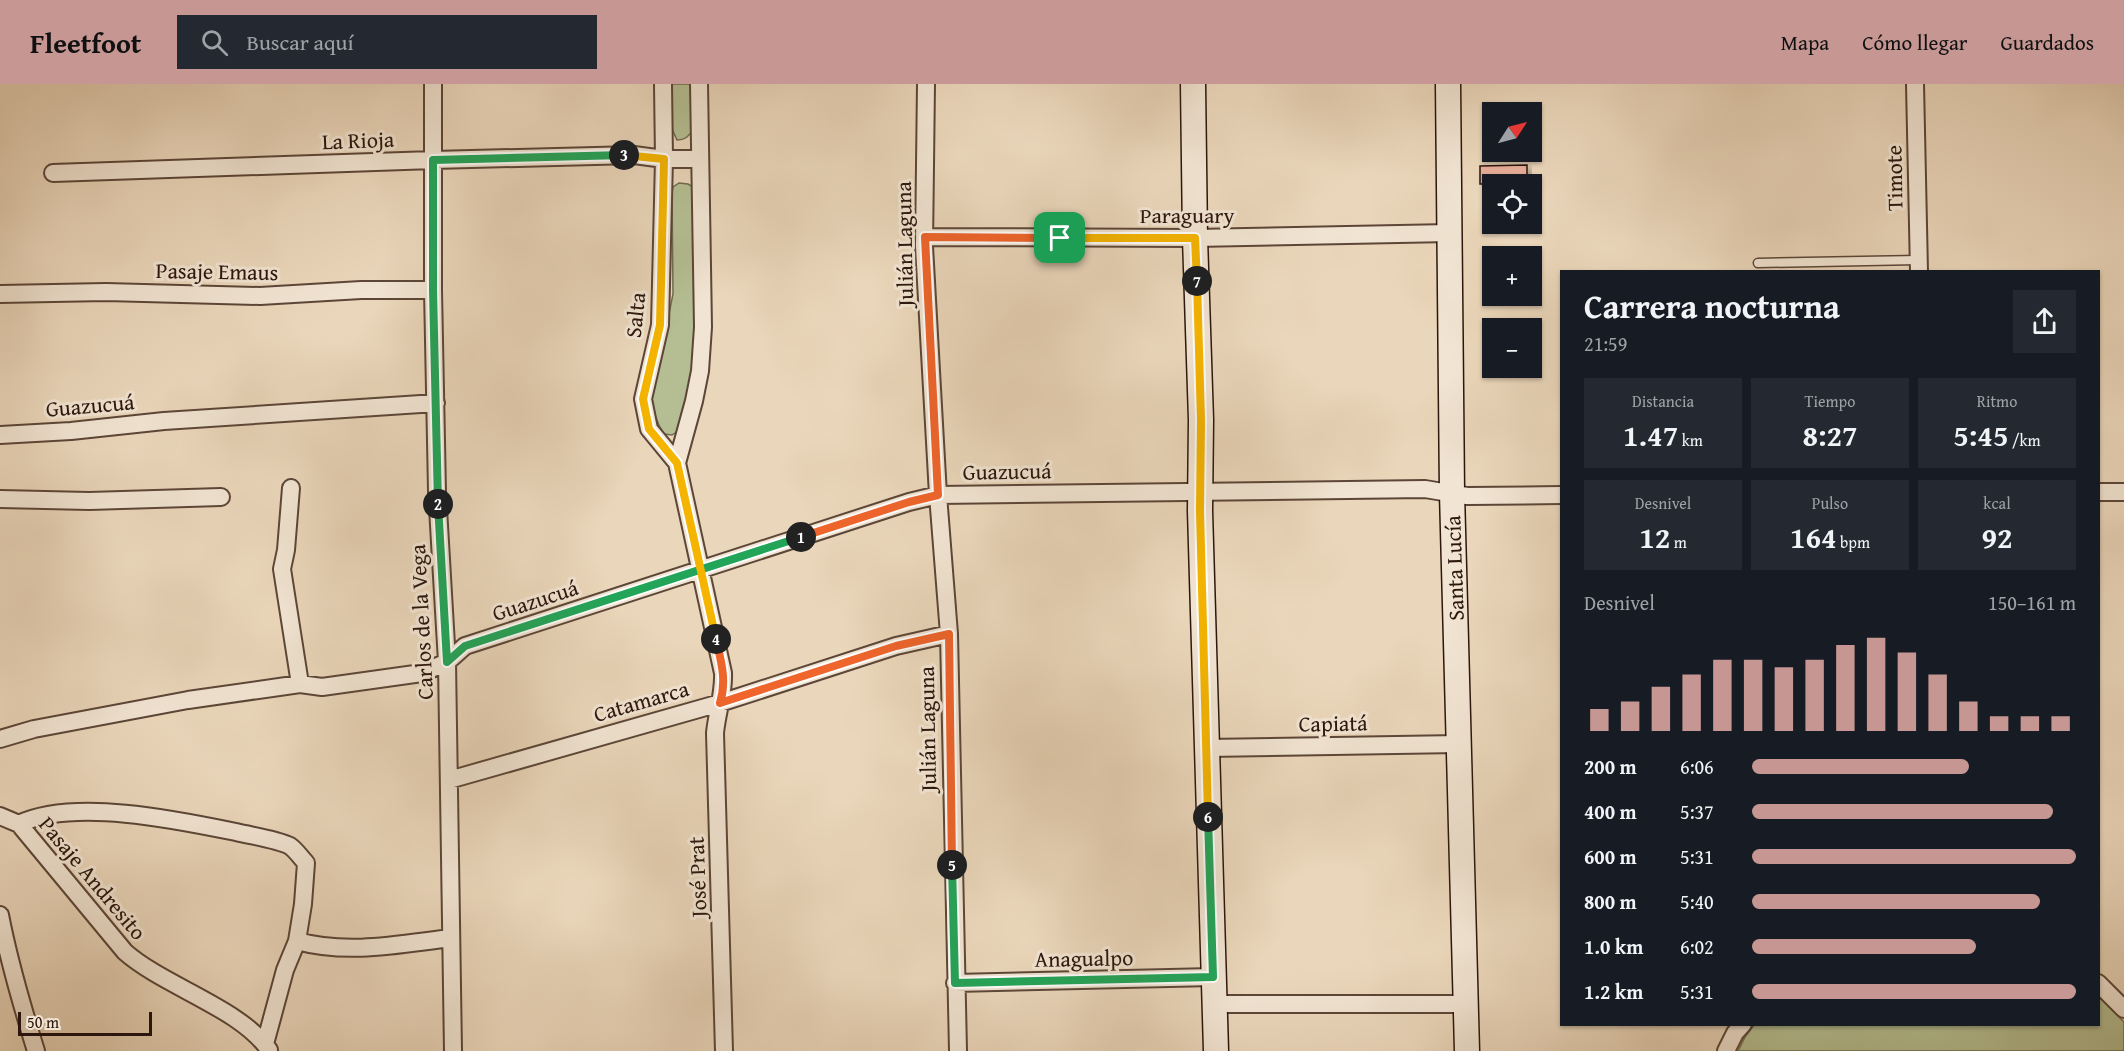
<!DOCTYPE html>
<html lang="es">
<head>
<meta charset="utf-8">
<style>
	body { margin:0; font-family:"Gentium Book Plus",serif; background:#242831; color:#f1f3f6; height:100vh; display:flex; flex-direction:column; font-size:22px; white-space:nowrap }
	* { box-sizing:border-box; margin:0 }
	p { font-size:20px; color:#9ea1a6 }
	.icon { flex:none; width:33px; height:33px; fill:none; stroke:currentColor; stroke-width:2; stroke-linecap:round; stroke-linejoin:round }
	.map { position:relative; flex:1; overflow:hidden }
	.side { position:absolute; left:1560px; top:186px; width:540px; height:756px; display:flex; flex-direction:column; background:#171b24; border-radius:0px; box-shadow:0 2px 4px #0004 }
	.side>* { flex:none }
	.needle { width:39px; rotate:54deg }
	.buttons { position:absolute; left:1482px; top:18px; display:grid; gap:12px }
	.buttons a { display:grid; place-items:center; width:60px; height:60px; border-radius:0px; background:#171b24; box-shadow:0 2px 4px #0004; font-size:30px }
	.scale { position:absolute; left:18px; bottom:15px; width:134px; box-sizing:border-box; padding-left:6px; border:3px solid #2c160d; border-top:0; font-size:16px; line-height:21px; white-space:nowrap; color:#2c160d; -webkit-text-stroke:4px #f1e4d2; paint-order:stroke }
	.pin { position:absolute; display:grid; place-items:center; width:51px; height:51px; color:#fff; margin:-26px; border-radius:12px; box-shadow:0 3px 9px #0006 }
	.km { position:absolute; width:30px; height:30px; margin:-15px; border-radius:50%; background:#222; color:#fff; font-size:16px; line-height:30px; text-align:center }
	.round { display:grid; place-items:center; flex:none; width:63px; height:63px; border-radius:0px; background:#242831 }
	.overview { display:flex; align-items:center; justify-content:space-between; height:102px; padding:0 24px }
	h1 { font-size:33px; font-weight:600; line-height:45px }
	.stats { display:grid; grid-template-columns:repeat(3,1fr); gap:9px; height:102px; padding:6px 24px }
	.stats div { display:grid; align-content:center; border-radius:0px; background:#242831; text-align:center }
	.stats b { font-size:30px; font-weight:600 }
	.stats small { font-size:16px; font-weight:400 }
	.stats p { font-size:16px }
	.chart { height:168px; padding:12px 24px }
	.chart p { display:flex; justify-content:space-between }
	.chart svg { width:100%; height:108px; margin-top:6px; stroke:#c59692; stroke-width:6 }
	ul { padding:0 24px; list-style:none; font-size:20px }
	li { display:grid; grid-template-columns:96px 72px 1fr; align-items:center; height:45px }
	li i { height:15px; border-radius:8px; background:#c59692 }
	header { display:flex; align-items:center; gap:36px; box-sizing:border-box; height:84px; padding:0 30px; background:#c59692; color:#111 }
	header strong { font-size:28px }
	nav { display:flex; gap:33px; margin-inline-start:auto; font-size:21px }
	.search { width:420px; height:54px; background:#242831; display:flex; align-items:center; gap:15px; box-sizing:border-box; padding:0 21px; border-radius:0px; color:#9ea1a6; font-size:22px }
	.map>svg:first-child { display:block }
	.green { fill:#b4be92; stroke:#706a50; stroke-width:1.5 }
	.building { fill:#e7ad98; stroke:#2c160d; stroke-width:1.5; filter:url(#shadow) }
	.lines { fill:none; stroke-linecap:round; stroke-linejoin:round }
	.lane-casing { stroke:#5c4638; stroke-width:11 }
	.street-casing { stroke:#5c4638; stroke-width:20 }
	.secondary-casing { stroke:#2c160d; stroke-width:27 }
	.lane { stroke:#f1e4d2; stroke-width:8 }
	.street { stroke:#f1e4d2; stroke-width:16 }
	.secondary { stroke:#f1e4d2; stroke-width:24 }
	.split-1-casing { stroke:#fff; stroke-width:12 }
	.split-2-casing { stroke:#fff; stroke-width:12 }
	.split-3-casing { stroke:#fff; stroke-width:12 }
	.split-4-casing { stroke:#fff; stroke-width:12 }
	.split-5-casing { stroke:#fff; stroke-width:12 }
	.split-6-casing { stroke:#fff; stroke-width:12 }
	.split-7-casing { stroke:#fff; stroke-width:12 }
	.split-8-casing { stroke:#fff; stroke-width:12 }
	.split-1 { stroke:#f0652b; stroke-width:8 }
	.split-2 { stroke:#22a559; stroke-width:8 }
	.split-3 { stroke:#22a559; stroke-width:8 }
	.split-4 { stroke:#f5b400; stroke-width:8 }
	.split-5 { stroke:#f0652b; stroke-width:8 }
	.split-6 { stroke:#22a559; stroke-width:8 }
	.split-7 { stroke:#f5b400; stroke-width:8 }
	.split-8 { stroke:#f5b400; stroke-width:8 }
	.labels { text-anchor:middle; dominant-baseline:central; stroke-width:6; stroke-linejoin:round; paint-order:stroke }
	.street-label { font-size:22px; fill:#2c160d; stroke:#f1e4d2 }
</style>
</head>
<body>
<header>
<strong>Fleetfoot</strong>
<div class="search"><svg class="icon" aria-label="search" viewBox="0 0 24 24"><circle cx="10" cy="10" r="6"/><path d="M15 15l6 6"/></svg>Buscar aquí</div>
<nav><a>Mapa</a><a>Cómo llegar</a><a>Guardados</a></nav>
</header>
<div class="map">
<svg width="2124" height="967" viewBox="0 0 2124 967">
	<defs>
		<filter id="shadow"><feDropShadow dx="5.5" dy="3.5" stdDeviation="3" flood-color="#0004"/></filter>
	</defs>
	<rect width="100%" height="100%" fill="#ead6ba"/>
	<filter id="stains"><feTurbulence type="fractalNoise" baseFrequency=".00333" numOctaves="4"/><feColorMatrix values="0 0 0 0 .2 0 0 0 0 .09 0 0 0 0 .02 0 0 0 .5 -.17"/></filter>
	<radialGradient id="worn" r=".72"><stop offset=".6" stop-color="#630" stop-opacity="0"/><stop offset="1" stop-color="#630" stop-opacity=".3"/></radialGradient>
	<!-- green -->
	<path class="green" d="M 671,0 L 694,0 L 693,45 C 690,52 685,56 677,56 L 672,45 Z
		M 679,99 L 688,100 L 693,103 L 699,257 L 681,345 L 672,351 L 664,350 C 656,338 653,328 652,314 L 673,210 L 672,108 L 673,103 Z
		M 2099,913 L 2124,938 L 2124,967 L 1738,967 L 1745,953 L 1754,941 L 2098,940 Z"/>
	<!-- building -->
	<path class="building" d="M 1527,81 L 1527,100 L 1480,100 L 1480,82 Z"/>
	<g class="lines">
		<defs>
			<path id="lane" d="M 1758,179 L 1918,176"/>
			<path id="street" d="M 433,0 L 433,206 L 437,407 L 447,578 L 453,967
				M 663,0 L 664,75 L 660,241 L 643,315 L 649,345 L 677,379
				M 699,0 L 703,243 L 700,287 L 694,317 L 677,379 L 723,589 C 724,610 717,628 715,649 L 724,967
				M 926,0 L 924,162 L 938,411 L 949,550 L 958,967
				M 1915,0 L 1919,188
				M 53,89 L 433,76 L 634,71 L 664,75 L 700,75
				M 925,153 L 1195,154 L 1450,149
				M 0,210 L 106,208 L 260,212 L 361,206 L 433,206
				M 0,351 L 71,347 L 164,337 L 436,319
				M 291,404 L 286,466 L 282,485 L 300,600
				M 2098,408 L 2124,408
				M 0,415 L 89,417 L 221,413
				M 0,655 L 34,645 L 188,616 L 300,600 L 322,603 L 422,589 L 447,578 L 465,562 L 909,418 L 938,411 L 1425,405 L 1467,412 L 1562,411
				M 1207,664 L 1459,660
				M 449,696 L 720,619 L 896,562 L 949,550
				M 0,732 L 19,740 L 125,868 C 165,903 240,924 269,966
				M 19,740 C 73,714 178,736 236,748 C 252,752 276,755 290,762 C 296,766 301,774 306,779 L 303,820 L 297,857 L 285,886 L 265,960
				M 0,831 C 9,878 22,922 36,967
				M 297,857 C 348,871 400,860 451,854
				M 955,899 L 1213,893
				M 2098,899 L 2124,925
				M 1214,920 L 1466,920
				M 1726,967 L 1735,949 L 1743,940"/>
			<path id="secondary" d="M 1193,0 L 1195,154 L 1201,336 L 1200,427 L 1216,967
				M 1448,0 L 1452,409 L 1467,967"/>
		</defs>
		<!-- lane casing -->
		<use href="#lane" class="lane-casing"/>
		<!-- street casing -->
		<use href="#street" class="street-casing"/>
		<!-- secondary casing -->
		<use href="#secondary" class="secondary-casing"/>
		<!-- lane -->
		<use href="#lane" class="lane"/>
		<!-- street -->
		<use href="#street" class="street"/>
		<!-- secondary -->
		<use href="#secondary" class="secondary"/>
	</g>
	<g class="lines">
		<defs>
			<path id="split-1" d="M 801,453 L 909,418 L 938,411 L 925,153 L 1060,154"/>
			<path id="split-2" d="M 438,420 L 447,578 L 465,562 L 801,453"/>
			<path id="split-3" d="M 438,420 L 433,206 L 433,76 L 624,71"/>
			<path id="split-4" d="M 624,71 L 664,75 L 660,241 L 643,315 L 649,345 L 677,379 L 716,555"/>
			<path id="split-5" d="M 716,555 C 721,577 727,596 720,619 L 896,562 L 949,550 L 952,781"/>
			<path id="split-6" d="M 952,781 L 955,899 L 1213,893 L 1208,733"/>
			<path id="split-7" d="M 1197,197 L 1201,336 L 1200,427 L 1208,733"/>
			<path id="split-8" d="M 1060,154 L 1195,154 L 1197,197"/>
		</defs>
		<!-- split-1 casing -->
		<use href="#split-1" class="split-1-casing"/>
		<!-- split-2 casing -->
		<use href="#split-2" class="split-2-casing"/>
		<!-- split-3 casing -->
		<use href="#split-3" class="split-3-casing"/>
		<!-- split-4 casing -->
		<use href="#split-4" class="split-4-casing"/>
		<!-- split-5 casing -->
		<use href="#split-5" class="split-5-casing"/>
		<!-- split-6 casing -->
		<use href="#split-6" class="split-6-casing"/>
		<!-- split-7 casing -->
		<use href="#split-7" class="split-7-casing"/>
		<!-- split-8 casing -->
		<use href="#split-8" class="split-8-casing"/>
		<!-- split-1 -->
		<use href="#split-1" class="split-1"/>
		<!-- split-2 -->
		<use href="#split-2" class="split-2"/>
		<!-- split-3 -->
		<use href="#split-3" class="split-3"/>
		<!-- split-4 -->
		<use href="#split-4" class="split-4"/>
		<!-- split-5 -->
		<use href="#split-5" class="split-5"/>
		<!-- split-6 -->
		<use href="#split-6" class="split-6"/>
		<!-- split-7 -->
		<use href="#split-7" class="split-7"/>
		<!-- split-8 -->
		<use href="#split-8" class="split-8"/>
	</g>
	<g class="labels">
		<!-- street labels -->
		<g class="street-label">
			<text transform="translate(358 56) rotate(-2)">La Rioja</text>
			<text transform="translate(1894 94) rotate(-91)">Timote</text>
			<text x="1187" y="131">Paraguary</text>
			<text transform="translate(904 160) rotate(-91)">Julián Laguna</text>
			<text transform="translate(217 187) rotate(1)">Pasaje Emaus</text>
			<text transform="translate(635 231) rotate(-84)">Salta</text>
			<text transform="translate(90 321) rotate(-5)">Guazucuá</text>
			<text transform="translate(1007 387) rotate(-1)">Guazucuá</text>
			<text transform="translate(1454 484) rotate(-92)">Santa Lucía</text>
			<text transform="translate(535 516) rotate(-18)">Guazucuá</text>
			<text transform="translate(421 538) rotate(-93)">Carlos de la Vega</text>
			<text transform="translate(641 617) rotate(-16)">Catamarca</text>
			<text transform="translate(1333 639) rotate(-1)">Capiatá</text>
			<text transform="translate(927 645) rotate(-91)">Julián Laguna</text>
			<text transform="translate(697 793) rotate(-92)">José Prat</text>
			<text transform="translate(93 794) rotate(50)">Pasaje Andresito</text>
			<text transform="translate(1084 874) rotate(-1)">Anagualpo</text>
		</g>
	</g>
	<rect width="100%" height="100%" filter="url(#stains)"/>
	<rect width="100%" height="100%" fill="url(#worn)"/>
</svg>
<div class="buttons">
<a><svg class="needle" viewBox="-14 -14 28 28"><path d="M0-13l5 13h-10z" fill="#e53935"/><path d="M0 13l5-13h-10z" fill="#9ea1a6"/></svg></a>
<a><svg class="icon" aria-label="locate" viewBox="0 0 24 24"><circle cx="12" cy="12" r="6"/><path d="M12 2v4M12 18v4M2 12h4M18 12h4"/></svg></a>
<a>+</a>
<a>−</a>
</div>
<div class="scale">50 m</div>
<div class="pin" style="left:1060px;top:154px;background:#1e9e55"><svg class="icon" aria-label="arrive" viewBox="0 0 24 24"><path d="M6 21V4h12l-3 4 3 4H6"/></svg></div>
<b class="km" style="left:801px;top:453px">1</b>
<b class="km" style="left:438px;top:420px">2</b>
<b class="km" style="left:624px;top:71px">3</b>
<b class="km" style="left:716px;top:555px">4</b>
<b class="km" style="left:952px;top:781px">5</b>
<b class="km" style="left:1208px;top:733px">6</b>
<b class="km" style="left:1197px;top:197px">7</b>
<section class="side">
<div class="overview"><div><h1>Carrera nocturna</h1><p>21:59</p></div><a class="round"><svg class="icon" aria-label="share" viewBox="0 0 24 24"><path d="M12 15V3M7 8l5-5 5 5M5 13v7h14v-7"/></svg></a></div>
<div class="stats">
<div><p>Distancia</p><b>1.47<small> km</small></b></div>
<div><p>Tiempo</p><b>8:27</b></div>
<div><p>Ritmo</p><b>5:45<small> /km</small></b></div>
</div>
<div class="stats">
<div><p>Desnivel</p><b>12<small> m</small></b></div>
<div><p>Pulso</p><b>164<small> bpm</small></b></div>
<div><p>kcal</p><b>92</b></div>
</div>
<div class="chart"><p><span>Desnivel</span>150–161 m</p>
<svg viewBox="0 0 160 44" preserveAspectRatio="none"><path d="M5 44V35M15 44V32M25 44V26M35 44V21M45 44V15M55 44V15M65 44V18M75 44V15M85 44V9M95 44V6M105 44V12M115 44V21M125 44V32M135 44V38M145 44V38M155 44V38"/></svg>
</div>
<ul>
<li><b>200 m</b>6:06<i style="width:67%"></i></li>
<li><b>400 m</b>5:37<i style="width:93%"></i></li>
<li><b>600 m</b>5:31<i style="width:100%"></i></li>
<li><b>800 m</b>5:40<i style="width:89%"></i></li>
<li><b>1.0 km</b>6:02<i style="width:69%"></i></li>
<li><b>1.2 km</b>5:31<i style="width:100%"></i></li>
</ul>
</section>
</div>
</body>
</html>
